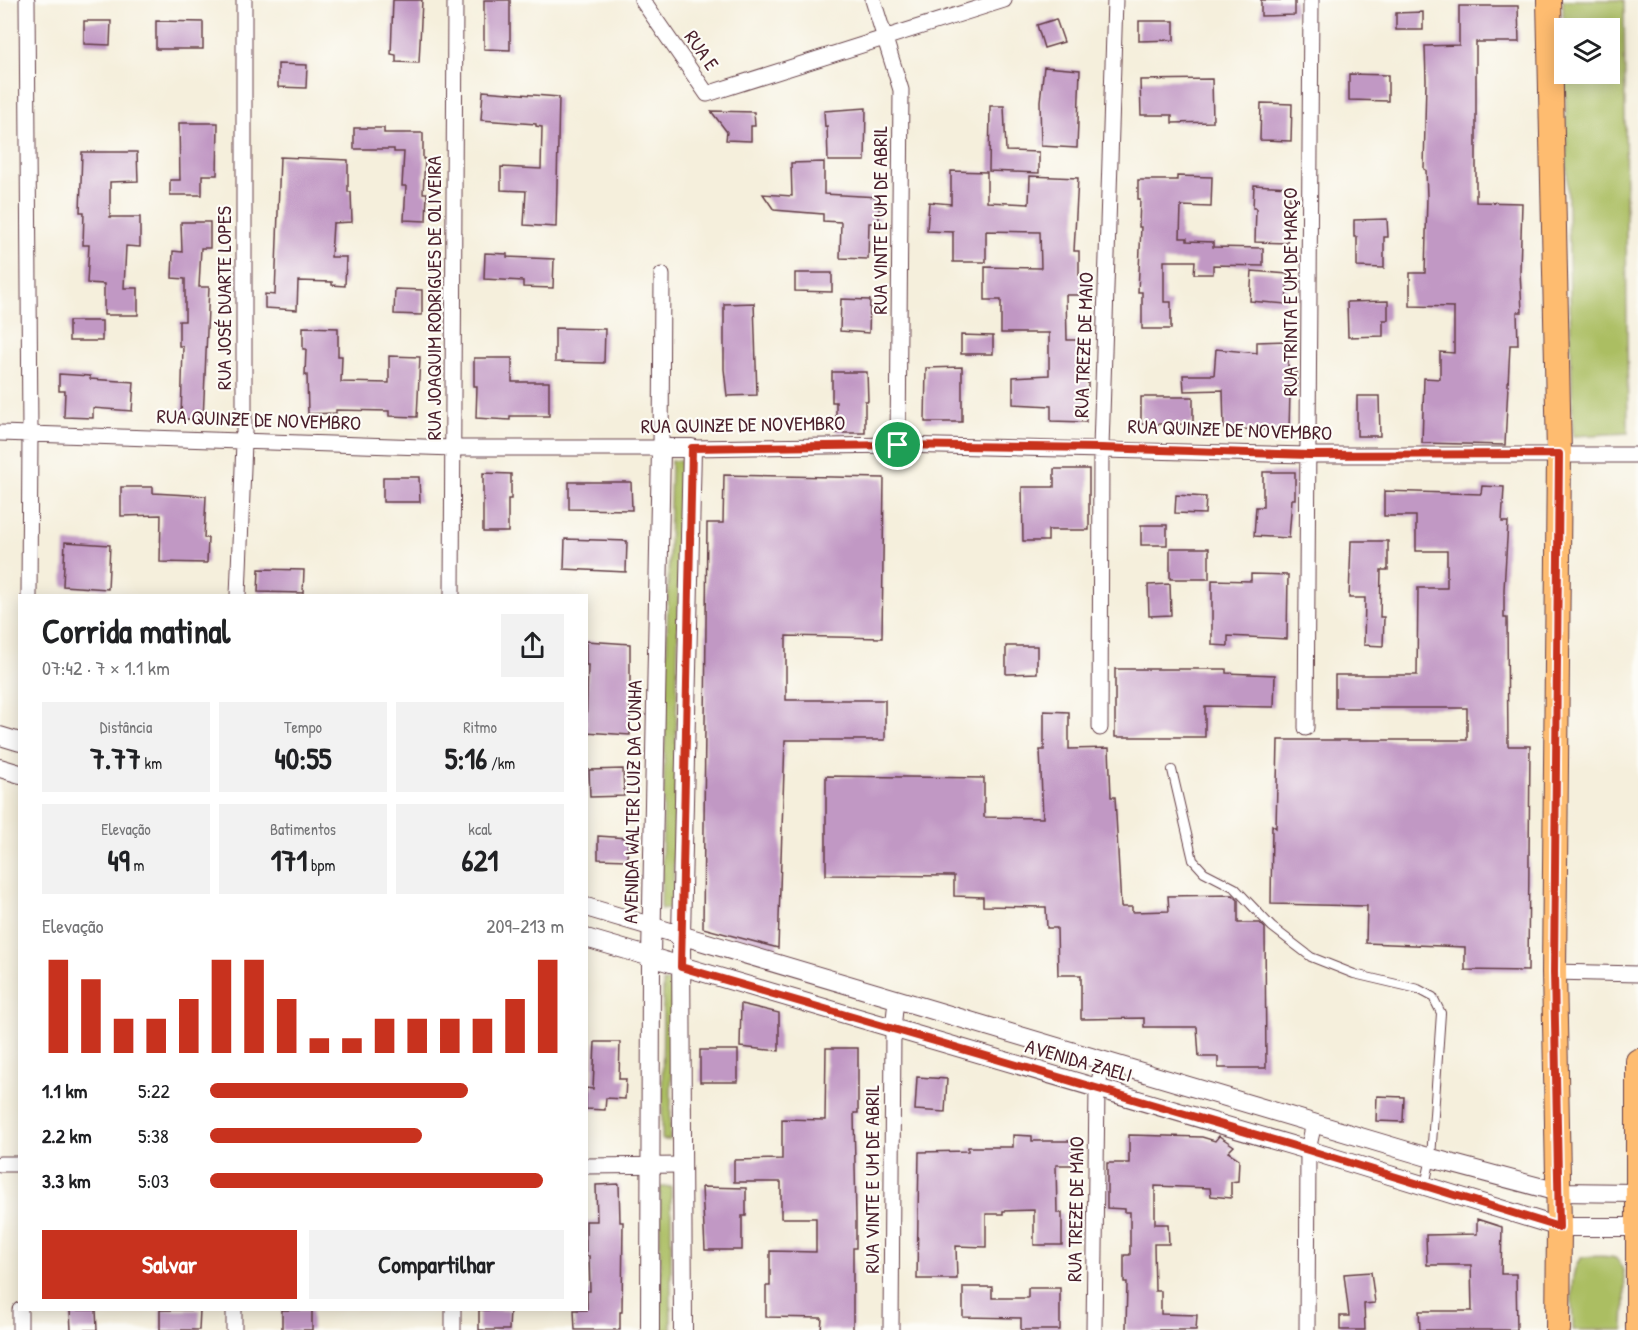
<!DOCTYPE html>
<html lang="pt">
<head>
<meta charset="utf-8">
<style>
	body { margin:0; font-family:"Patrick Hand",sans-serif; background:#f2f2f2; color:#202124; height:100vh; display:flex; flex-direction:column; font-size:22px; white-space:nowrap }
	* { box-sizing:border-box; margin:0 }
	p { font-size:20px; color:#757577 }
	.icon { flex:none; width:33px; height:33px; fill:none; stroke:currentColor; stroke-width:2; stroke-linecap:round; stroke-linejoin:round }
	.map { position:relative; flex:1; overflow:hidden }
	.sheet { position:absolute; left:18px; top:594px; width:570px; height:717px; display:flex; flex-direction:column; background:#fff; border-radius:0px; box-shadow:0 3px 15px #0003 }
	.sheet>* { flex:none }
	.tools { position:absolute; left:1554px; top:18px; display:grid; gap:12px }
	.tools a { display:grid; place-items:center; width:66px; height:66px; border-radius:0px; background:#fff; box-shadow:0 3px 15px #0003; font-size:30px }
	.pin { position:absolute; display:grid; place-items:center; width:51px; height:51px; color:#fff; margin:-26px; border:3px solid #fff; border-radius:50%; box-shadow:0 2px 6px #0007 }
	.round { display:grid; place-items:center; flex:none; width:63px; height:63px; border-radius:0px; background:#f2f2f2 }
	.head { display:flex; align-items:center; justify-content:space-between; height:102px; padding:0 24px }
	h1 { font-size:33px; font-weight:700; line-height:45px }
	.figures { display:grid; grid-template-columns:repeat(3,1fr); gap:9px; height:102px; padding:6px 24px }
	.figures div { display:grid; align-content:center; border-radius:0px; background:#f2f2f2; text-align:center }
	.figures b { font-size:30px; font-weight:700 }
	.figures small { font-size:16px; font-weight:400 }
	.figures p { font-size:16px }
	.chart { height:168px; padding:12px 24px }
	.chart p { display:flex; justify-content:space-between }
	.chart svg { width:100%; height:108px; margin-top:6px; stroke:#c8321e; stroke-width:6 }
	.cta { display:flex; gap:12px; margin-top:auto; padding:12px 24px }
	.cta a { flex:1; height:69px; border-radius:0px; background:#c8321e; color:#fff; font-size:24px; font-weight:700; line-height:69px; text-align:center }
	.cta a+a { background:#f2f2f2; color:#202124 }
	ul { padding:0 24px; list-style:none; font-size:20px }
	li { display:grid; grid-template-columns:96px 72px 1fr; align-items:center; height:45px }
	li i { height:15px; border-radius:8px; background:#c8321e }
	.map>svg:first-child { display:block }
	.green { fill:#abbe62; stroke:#7a6e46; stroke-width:1.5 }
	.building { fill:#c198c4 }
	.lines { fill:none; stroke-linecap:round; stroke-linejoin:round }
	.service-casing { stroke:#643e46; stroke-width:10 }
	.minor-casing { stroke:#643e46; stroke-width:17 }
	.tertiary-casing { stroke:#643e46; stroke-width:20 }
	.primary-casing { stroke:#643e46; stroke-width:26 }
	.service { stroke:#fff; stroke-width:8 }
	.minor { stroke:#fff; stroke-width:15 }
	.tertiary { stroke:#fff; stroke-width:18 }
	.primary { stroke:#febc70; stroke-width:24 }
	.route-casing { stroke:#fff; stroke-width:12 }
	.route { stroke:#c8321e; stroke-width:8 }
	.labels { text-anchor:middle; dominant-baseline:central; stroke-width:4.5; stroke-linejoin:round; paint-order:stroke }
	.street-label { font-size:20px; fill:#4a1f2b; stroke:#fdfcf7 }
</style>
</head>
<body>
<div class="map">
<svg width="1638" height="1330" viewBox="0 0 1638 1330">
	<rect width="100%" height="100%" fill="#fdfcf7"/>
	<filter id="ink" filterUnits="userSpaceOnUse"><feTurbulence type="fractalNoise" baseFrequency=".0167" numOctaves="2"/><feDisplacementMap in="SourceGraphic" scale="12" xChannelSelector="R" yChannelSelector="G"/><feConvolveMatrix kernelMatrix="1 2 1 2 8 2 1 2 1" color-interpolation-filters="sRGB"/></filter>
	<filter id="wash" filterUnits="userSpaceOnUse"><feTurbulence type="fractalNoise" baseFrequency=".008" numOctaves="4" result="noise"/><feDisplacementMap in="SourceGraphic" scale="24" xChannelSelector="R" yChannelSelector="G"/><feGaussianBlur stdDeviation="1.35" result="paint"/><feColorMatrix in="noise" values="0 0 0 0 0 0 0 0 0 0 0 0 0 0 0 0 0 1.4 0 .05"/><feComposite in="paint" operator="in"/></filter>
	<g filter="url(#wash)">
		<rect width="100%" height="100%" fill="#f5efdc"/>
		<!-- green -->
		<path class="green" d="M 1563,0 L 1624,0 L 1628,433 L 1573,436 L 1565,74 L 1610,74 L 1610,28 L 1564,28 L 1564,73 Z
			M 681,460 L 673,910 L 661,909 L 671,461 Z
			M 663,982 L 674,982 L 670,1140 L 662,1140 Z
			M 660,1187 L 671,1187 L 671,1330 L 660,1330 Z
			M 1583,1257 C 1592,1257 1609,1254 1617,1259 C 1629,1267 1624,1316 1624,1330 L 1573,1330 C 1573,1312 1567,1265 1583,1257 Z"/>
		<g id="blocks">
			<!-- building -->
			<path class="building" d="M 393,0 L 422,0 L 419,63 L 396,62 L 396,55 L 391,54 Z
				M 484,0 L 510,0 L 510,50 L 484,49 Z
				M 1261,0 L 1295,0 L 1295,15 L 1261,16 Z
				M 1459,6 L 1518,6 L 1519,42 L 1476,42 L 1476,202 L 1522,203 L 1520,271 L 1522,312 L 1517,312 L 1518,345 L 1510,345 L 1505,445 L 1422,443 L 1424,378 L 1440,379 L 1440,352 L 1454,353 L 1454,307 L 1410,306 L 1410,273 L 1425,273 L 1427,197 L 1426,170 L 1424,169 L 1426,80 L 1425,46 L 1459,45 Z
				M 1423,12 L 1423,30 L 1396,30 L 1396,13 Z
				M 1056,19 L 1064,42 L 1044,48 L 1037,25 Z
				M 84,21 L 111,21 L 110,45 L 84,44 Z
				M 156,21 L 203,22 L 203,49 L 156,49 Z
				M 1139,21 L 1174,21 L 1174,40 L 1139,41 Z
				M 278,64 L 307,65 L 306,88 L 278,87 Z
				M 1044,67 L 1080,70 L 1077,148 L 1041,146 L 1040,101 Z
				M 1349,74 L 1388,75 L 1388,101 L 1349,100 Z
				M 1212,79 L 1213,122 L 1172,123 L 1172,115 L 1141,115 L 1140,80 Z
				M 483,91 L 559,97 L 556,227 L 524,225 L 526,191 L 501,190 L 501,167 L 541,169 L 542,127 L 536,126 L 536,124 L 481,120 Z
				M 1261,103 L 1292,104 L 1291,141 L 1260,140 Z
				M 990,106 L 1004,106 L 1006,151 L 1039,152 L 1039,173 L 989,171 Z
				M 866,108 L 865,161 L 828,161 L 827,126 L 825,127 L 824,111 Z
				M 711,111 L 754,112 L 755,126 L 751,126 L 751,141 L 726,140 L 727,132 Z
				M 179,123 L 218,123 L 217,175 L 202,175 L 202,195 L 170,195 L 170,180 L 180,180 Z
				M 354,128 L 384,128 L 384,133 L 423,133 L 423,159 L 425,159 L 423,193 L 427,193 L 426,221 L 404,220 L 406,186 L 402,186 L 404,152 L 394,152 L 394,149 L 354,149 Z
				M 82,152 L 137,152 L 138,181 L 110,182 L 110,217 L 140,217 L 140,247 L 126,246 L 124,288 L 138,288 L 138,315 L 104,315 L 104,284 L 87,283 L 89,245 L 83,245 L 84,212 L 80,212 Z
				M 280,157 L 348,160 L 348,192 L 351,192 L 352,222 L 333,223 L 331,257 L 346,257 L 345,286 L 332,285 L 332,282 L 298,281 L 297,310 L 265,308 L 265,294 L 275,295 Z
				M 824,162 L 824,194 L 879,197 L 879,223 L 869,223 L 868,259 L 840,258 L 841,222 L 823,221 L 823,214 L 774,210 L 763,194 L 792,196 L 791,163 Z
				M 951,171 L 987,172 L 987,202 L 1029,204 L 1030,176 L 1078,178 L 1074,251 L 1079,251 L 1079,275 L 1082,274 L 1082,295 L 1066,295 L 1067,340 L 1078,340 L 1078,369 L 1088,369 L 1088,391 L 1085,391 L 1086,422 L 1051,421 L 1051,406 L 1013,404 L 1013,377 L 1049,375 L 1049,333 L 1001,333 L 1001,300 L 985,300 L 985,267 L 1041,268 L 1040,232 L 986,231 L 986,262 L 953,262 L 953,232 L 927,231 L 929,202 L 951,204 Z
				M 1177,176 L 1212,177 L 1211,207 L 1181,206 L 1180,238 L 1187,238 L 1187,241 L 1213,242 L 1213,247 L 1263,248 L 1263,266 L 1213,265 L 1213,274 L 1194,274 L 1195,261 L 1164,261 L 1164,302 L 1171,302 L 1171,329 L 1142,329 L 1142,292 L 1138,292 L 1141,227 L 1139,227 L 1140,199 L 1138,199 L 1138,180 L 1177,180 Z
				M 1254,185 L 1290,187 L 1287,243 L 1255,242 L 1256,208 L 1253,208 Z
				M 1387,219 L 1388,237 L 1384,237 L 1384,268 L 1357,267 L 1357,237 L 1354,237 L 1354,220 Z
				M 181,222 L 210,222 L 210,248 L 201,248 L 199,287 L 209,287 L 203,419 L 181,419 L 183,346 L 179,346 L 179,321 L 185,321 L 185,279 L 172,278 L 173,251 L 182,252 Z
				M 485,253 L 507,254 L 507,257 L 554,259 L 553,288 L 523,287 L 523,281 L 484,279 Z
				M 1252,271 L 1288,274 L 1286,304 L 1250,301 Z
				M 795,273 L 832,273 L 832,292 L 795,291 Z
				M 395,289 L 422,290 L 422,315 L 394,314 Z
				M 841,299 L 870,300 L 869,333 L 840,331 Z
				M 1388,301 L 1388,320 L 1383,320 L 1383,336 L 1348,337 L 1347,302 Z
				M 754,303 L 757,395 L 727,396 L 724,369 L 724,304 Z
				M 69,321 L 102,321 L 102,341 L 69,341 Z
				M 303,327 L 338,328 L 338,356 L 342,356 L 341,382 L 389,383 L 389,356 L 420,357 L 417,417 L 389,416 L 389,411 L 336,410 L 336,413 L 308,414 L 307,375 L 305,375 L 306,349 L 303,349 Z
				M 555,328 L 605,329 L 604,363 L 555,362 Z
				M 961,335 L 993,336 L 993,354 L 961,354 Z
				M 1288,341 L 1288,372 L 1297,372 L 1297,391 L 1290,391 L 1289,430 L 1224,429 L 1223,390 L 1184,391 L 1183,375 L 1214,375 L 1216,349 L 1257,353 L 1257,342 Z
				M 474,358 L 512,358 L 512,382 L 549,382 L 549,416 L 510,416 L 510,420 L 476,418 L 477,386 L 474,386 Z
				M 962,367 L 962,422 L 925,422 L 926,368 Z
				M 832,372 L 867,372 L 868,401 L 865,401 L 865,433 L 836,433 L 836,402 L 832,402 Z
				M 59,374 L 90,376 L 90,379 L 134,382 L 132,411 L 93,408 L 93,418 L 64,417 L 65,391 L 59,391 Z
				M 1357,396 L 1379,396 L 1380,436 L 1357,436 Z
				M 1141,397 L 1193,397 L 1193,424 L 1141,424 Z
				M 1054,469 L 1089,469 L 1089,530 L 1048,530 L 1048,541 L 1023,541 L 1022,487 L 1054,487 Z
				M 1263,472 L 1295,472 L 1295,499 L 1292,499 L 1289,538 L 1254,536 L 1256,507 L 1263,507 Z
				M 483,473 L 511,474 L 511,499 L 508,499 L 508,532 L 483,532 Z
				M 724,475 L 884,478 L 882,638 L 786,636 L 786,700 L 885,700 L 885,740 L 785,740 L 778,948 L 703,928 L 707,523 L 723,523 Z
				M 383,477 L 419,477 L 420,502 L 383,502 Z
				M 569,482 L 631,482 L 632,510 L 569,509 Z
				M 1482,486 L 1504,487 L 1502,522 L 1508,522 L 1504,589 L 1504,618 L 1507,618 L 1508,746 L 1530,746 L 1528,971 L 1465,970 L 1465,947 L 1366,943 L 1367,906 L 1271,904 L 1272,825 L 1276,828 L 1278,740 L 1467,740 L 1467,708 L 1335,708 L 1335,675 L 1417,675 L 1418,588 L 1447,588 L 1447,551 L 1416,551 L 1416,516 L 1384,516 L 1384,491 L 1481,494 Z
				M 121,487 L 153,487 L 153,493 L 206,496 L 204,538 L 208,538 L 207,563 L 160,562 L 161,515 L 121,516 Z
				M 1176,495 L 1206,497 L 1205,514 L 1175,513 Z
				M 1141,525 L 1167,525 L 1167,545 L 1141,545 Z
				M 565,539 L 627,541 L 626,572 L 564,569 Z
				M 1351,541 L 1388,541 L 1388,570 L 1381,570 L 1380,617 L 1384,617 L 1383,646 L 1364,645 L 1365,598 L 1349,598 Z
				M 65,542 L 110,545 L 108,589 L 63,586 Z
				M 1170,548 L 1209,548 L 1209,579 L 1170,579 Z
				M 259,569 L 304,570 L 303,593 L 258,592 Z
				M 1251,574 L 1288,575 L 1287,639 L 1228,636 L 1228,646 L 1212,645 L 1212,580 L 1251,581 Z
				M 1170,584 L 1171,615 L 1149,616 L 1148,585 Z
				M 586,641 L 630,644 L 630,735 L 586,732 L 588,665 L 586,665 Z
				M 1006,646 L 1037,646 L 1037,673 L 1006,674 Z
				M 1115,669 L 1226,669 L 1226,673 L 1275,675 L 1274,707 L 1205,706 L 1205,737 L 1115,737 Z
				M 1044,711 L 1069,712 L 1069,749 L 1109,748 L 1111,797 L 1115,797 L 1121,907 L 1132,907 L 1132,912 L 1169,911 L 1168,896 L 1233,895 L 1238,900 L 1238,923 L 1260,923 L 1265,928 L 1266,1068 L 1218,1068 L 1218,1057 L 1199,1057 L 1197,1027 L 1144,1027 L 1144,1018 L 1081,1019 L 1081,975 L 1058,975 L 1057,928 L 1047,928 L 1046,907 L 983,906 L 983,897 L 954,896 L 954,876 L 826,875 L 826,776 L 984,778 L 984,817 L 1043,818 L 1040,750 L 1044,750 Z
				M 623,769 L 624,796 L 590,797 L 589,770 Z
				M 598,836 L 628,838 L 627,860 L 598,859 Z
				M 741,1004 L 779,1013 L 779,1051 L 740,1047 Z
				M 595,1042 L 620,1042 L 619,1079 L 626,1079 L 625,1099 L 606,1098 L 605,1110 L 586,1109 L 586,1088 L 593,1089 Z
				M 826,1048 L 858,1048 L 858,1113 L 854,1113 L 856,1217 L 856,1248 L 853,1248 L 853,1330 L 821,1330 L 822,1318 L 766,1317 L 766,1286 L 770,1286 L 770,1251 L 816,1252 L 816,1218 L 781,1218 L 781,1182 L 734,1182 L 734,1160 L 782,1159 L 782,1119 L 825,1120 Z
				M 700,1050 L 738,1050 L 738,1082 L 700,1082 Z
				M 917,1077 L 947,1079 L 945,1112 L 915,1110 Z
				M 1377,1096 L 1404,1097 L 1403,1122 L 1376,1121 Z
				M 1013,1135 L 1032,1136 L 1032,1141 L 1072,1141 L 1072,1165 L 1056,1165 L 1057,1213 L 1062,1213 L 1062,1245 L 1034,1245 L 1034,1210 L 1003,1211 L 1003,1214 L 986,1214 L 986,1247 L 956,1246 L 957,1279 L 917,1279 L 919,1152 L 968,1151 L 968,1147 L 1013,1147 Z
				M 1129,1135 L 1202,1137 L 1215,1141 L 1219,1136 L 1234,1146 L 1228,1152 L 1239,1159 L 1238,1181 L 1231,1182 L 1231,1198 L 1211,1196 L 1210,1188 L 1155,1186 L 1155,1224 L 1168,1224 L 1169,1244 L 1154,1244 L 1155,1291 L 1161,1291 L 1161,1314 L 1197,1315 L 1196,1330 L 1126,1330 L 1127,1282 L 1124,1282 L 1124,1255 L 1130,1255 L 1130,1212 L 1125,1212 L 1125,1209 L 1107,1208 L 1107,1163 L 1129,1163 Z
				M 619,1184 L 620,1222 L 623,1222 L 622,1312 L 620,1312 L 620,1330 L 575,1330 L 574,1310 L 587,1310 L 587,1291 L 590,1291 L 589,1256 L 586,1256 L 586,1221 L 597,1221 L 596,1185 Z
				M 702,1187 L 746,1188 L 746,1216 L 742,1216 L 742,1250 L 705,1250 Z
				M 1477,1219 L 1502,1227 L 1501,1274 L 1516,1274 L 1517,1330 L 1420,1330 L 1419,1311 L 1472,1311 L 1471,1265 L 1427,1265 L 1426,1235 L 1477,1234 Z
				M 1371,1272 L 1375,1303 L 1364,1304 L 1365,1330 L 1340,1330 L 1340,1316 L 1349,1316 L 1344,1274 Z
				M 963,1287 L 992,1287 L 992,1298 L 1028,1298 L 1028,1288 L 1060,1288 L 1060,1330 L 1021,1330 L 1021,1318 L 963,1317 Z
				M 70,1310 L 96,1310 L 97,1330 L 71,1330 Z
				M 160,1310 L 200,1310 L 199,1330 L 160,1330 Z
				M 282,1310 L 312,1310 L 312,1330 L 282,1330 Z
				M 479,1310 L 510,1310 L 509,1330 L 479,1330 Z"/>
		</g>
	</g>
	<g filter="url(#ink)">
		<use href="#blocks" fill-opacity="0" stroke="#643e46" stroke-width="1.5"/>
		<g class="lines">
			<defs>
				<path id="service" d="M 1172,770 L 1193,860 L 1204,872 L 1235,888 L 1272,927 L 1311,957 L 1354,974 L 1418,989 L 1433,997 L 1441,1013 L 1431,1158 L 1425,1185"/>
				<path id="minor" d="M 27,0 L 30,433 L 29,596
					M 642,0 L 707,94 L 1004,0
					M 873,0 L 901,90 L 898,445
					M 0,433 L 454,448 L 661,448 L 662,275
					M 692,448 L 898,445 L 1309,455 L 1638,455
					M 238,596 L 244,442 L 244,0
					M 452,596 L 455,0
					M 1100,728 L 1101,448 L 1115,0
					M 1306,728 L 1311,0
					M 1554,972 L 1638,974
					M 0,1164 L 20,1164
					M 586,1166 L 682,1165
					M 20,1310 L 20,1330
					M 234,1310 L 234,1330
					M 453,1330 L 453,1310
					M 891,1330 L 893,1029 L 896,1000
					M 1094,1330 L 1097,1089 L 1104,1061
					M 1307,1330 L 1308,1150 L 1314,1123"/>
				<path id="tertiary" d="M 0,736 L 20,742
					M 0,768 L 20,774
					M 586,907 L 1431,1158 L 1558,1192 L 1636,1193
					M 586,938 L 1308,1150 L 1559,1227 L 1636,1227
					M 650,1330 L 651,957 L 661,448 L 692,448 L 681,935 L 683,1330"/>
				<path id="primary" d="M 1549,0 L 1559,454 L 1554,972 L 1559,1227 L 1558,1330
					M 1638,1330 L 1638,1061"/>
			</defs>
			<!-- service casing -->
			<use href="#service" class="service-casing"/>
			<!-- minor casing -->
			<use href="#minor" class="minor-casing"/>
			<!-- tertiary casing -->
			<use href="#tertiary" class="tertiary-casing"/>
			<!-- primary casing -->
			<use href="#primary" class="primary-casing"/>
			<!-- service -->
			<use href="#service" class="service"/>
			<!-- minor -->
			<use href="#minor" class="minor"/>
			<!-- tertiary -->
			<use href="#tertiary" class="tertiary"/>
			<!-- primary -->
			<use href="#primary" class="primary"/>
		</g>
	</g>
	<g class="lines" filter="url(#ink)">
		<defs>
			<path id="route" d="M 898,445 L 1101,448 L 1309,455 L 1559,454 L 1554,972 L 1559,1227 L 1308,1150 L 681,967 L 692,448 Z"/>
		</defs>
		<!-- route casing -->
		<use href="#route" class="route-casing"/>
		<!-- route -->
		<use href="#route" class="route"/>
	</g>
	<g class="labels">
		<!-- street labels -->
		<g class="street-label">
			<text transform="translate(702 50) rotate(55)">RUA E</text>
			<text transform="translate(879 220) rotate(-90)">RUA VINTE E UM DE ABRIL</text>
			<text transform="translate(1289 292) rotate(-90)">RUA TRINTA E UM DE MARÇO</text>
			<text transform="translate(223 298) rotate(-90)">RUA JOSÉ DUARTE LOPES</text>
			<text transform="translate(433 298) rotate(-90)">RUA JOAQUIM RODRIGUES DE OLIVEIRA</text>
			<text transform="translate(1083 345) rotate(-88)">RUA TREZE DE MAIO</text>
			<text transform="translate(259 419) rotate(2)">RUA QUINZE DE NOVEMBRO</text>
			<text transform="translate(743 424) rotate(-1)">RUA QUINZE DE NOVEMBRO</text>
			<text transform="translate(1230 429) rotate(2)">RUA QUINZE DE NOVEMBRO</text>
			<text transform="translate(632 802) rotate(-89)">AVENIDA WALTER LUIZ DA CUNHA</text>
			<text transform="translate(1079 1060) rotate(16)">AVENIDA ZAELI</text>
			<text transform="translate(871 1179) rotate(-90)">RUA VINTE E UM DE ABRIL</text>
			<text transform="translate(1075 1209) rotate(-89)">RUA TREZE DE MAIO</text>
		</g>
	</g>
</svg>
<div class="tools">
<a><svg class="icon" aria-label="layers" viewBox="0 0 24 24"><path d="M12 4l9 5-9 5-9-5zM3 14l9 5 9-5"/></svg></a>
</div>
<div class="pin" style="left:898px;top:445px;background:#1e9e55"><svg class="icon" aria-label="arrive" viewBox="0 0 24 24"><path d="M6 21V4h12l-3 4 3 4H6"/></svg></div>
<section class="sheet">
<div class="head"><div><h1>Corrida matinal</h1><p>07:42 · 7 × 1.1 km</p></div><a class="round"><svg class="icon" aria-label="share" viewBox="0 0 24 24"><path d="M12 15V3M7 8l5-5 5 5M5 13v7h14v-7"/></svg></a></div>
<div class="figures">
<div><p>Distância</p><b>7.77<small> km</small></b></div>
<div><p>Tempo</p><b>40:55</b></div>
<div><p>Ritmo</p><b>5:16<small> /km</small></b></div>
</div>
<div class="figures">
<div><p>Elevação</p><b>49<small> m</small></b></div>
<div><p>Batimentos</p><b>171<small> bpm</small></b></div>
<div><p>kcal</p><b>621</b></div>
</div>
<div class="chart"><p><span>Elevação</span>209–213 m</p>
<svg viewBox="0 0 160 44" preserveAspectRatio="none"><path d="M5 44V6M15 44V14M25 44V30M35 44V30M45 44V22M55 44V6M65 44V6M75 44V22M85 44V38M95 44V38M105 44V30M115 44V30M125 44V30M135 44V30M145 44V22M155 44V6"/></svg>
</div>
<ul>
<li><b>1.1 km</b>5:22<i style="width:73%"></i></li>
<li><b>2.2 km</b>5:38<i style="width:60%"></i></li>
<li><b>3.3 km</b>5:03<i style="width:94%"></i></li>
</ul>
<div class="cta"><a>Salvar</a><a>Compartilhar</a></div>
</section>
</div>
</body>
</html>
